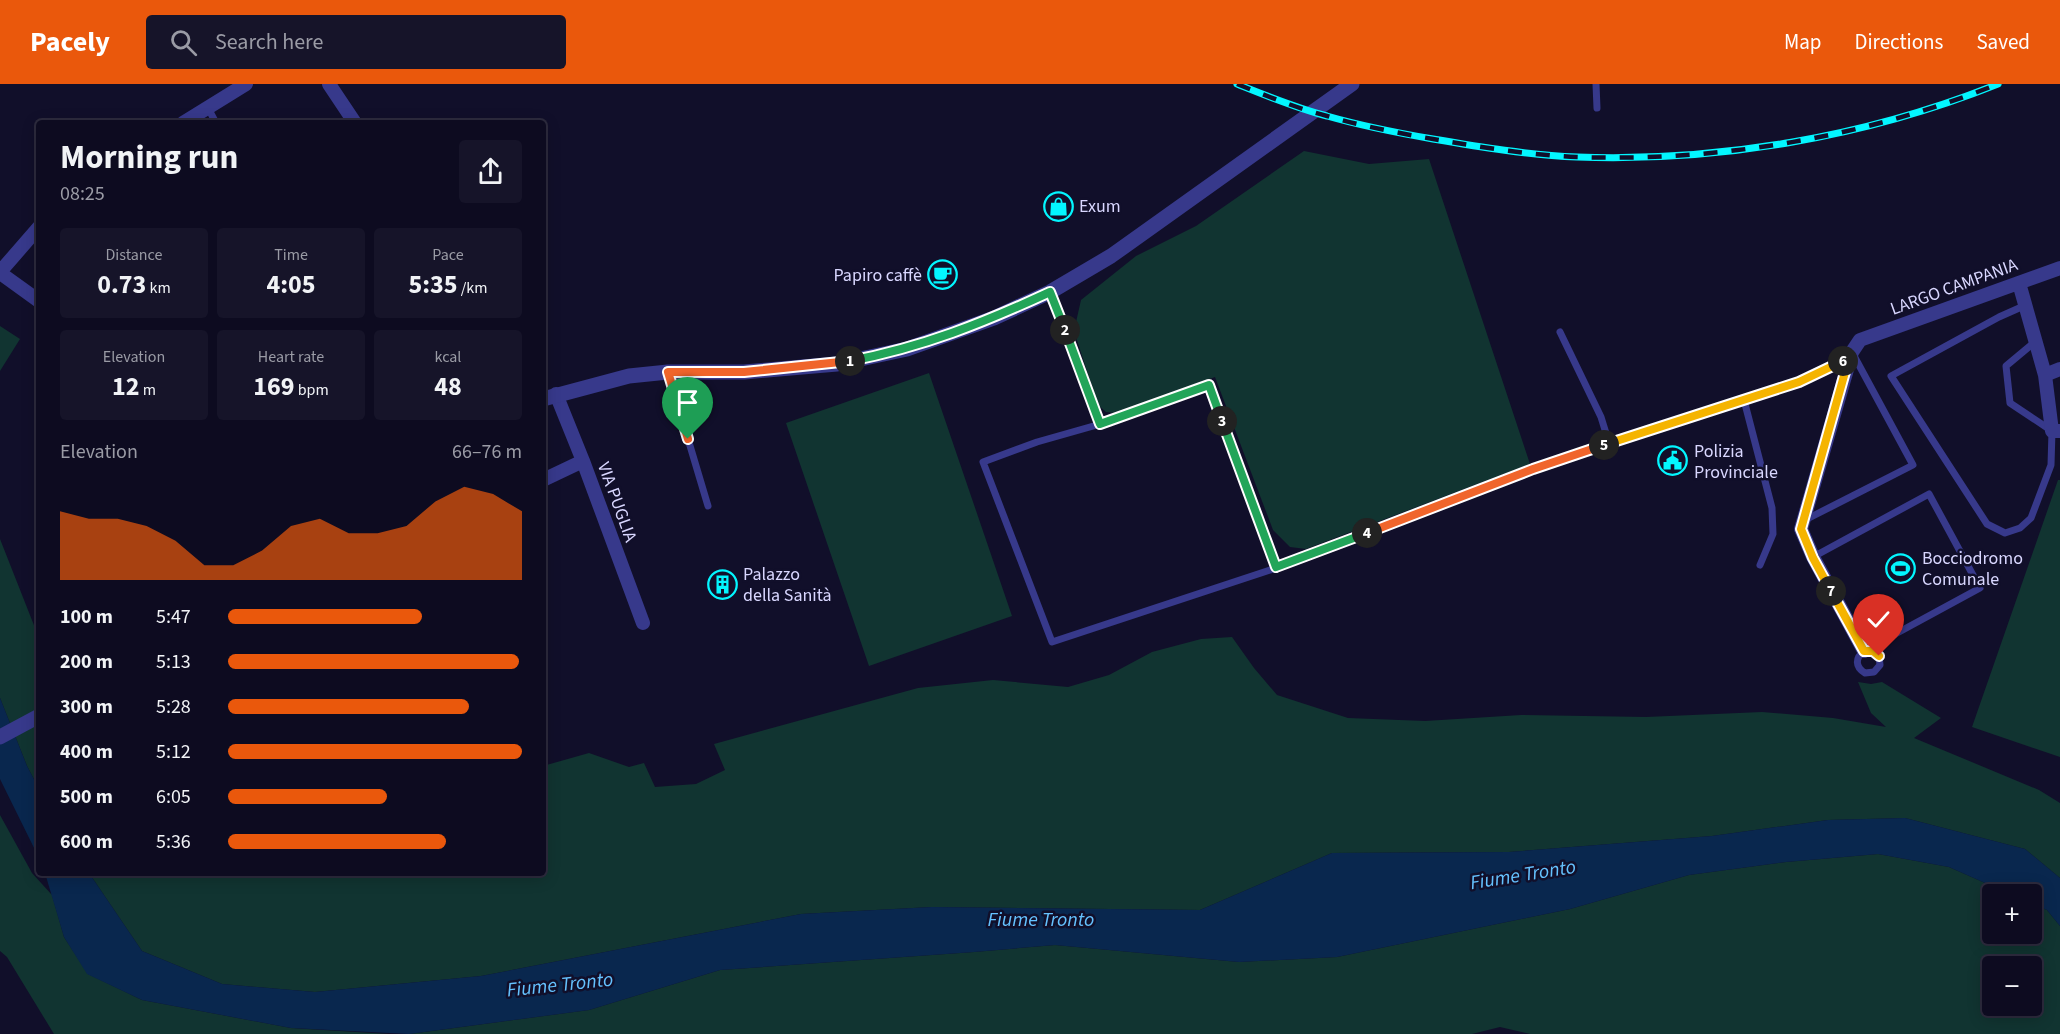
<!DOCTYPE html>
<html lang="en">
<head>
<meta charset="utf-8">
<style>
	body { margin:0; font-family:"Source Sans 3",sans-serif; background:#161429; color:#f1f3f6; height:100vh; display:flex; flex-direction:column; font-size:22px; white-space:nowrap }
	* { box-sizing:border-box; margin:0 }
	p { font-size:20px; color:#9a9ba5 }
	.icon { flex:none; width:33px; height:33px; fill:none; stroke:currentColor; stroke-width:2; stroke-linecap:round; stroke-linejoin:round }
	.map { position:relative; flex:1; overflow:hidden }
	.panel { position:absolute; left:36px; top:36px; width:510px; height:756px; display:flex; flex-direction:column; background:#0d0b20; border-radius:6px; box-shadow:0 3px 15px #0003,0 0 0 2px #2d2b3e }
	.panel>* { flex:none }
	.controls { position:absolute; left:1982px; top:800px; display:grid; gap:12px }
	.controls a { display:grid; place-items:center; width:60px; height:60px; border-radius:6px; background:#0d0b20; box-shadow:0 3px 15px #0003,0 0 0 2px #2d2b3e; font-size:30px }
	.pin { position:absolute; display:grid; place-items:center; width:51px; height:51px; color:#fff; margin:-62px -26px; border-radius:50% 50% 50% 0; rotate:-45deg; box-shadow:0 0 6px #0007 }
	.pin .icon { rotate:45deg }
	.km { position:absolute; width:30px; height:30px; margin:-15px; border-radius:50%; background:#222; color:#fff; font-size:16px; line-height:30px; text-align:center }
	.round { display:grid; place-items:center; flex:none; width:63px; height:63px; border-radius:6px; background:#161429 }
	.head { display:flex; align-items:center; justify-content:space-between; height:102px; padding:0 24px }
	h1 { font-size:33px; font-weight:700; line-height:45px }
	.figures { display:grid; grid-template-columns:repeat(3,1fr); gap:9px; height:102px; padding:6px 24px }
	.figures div { display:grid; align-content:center; border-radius:6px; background:#161429; text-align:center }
	.figures b { font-size:26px; font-weight:700 }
	.figures small { font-size:16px; font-weight:400 }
	.figures p { font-size:16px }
	.chart { height:168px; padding:12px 24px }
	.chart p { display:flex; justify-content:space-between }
	.chart svg { width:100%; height:108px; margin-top:6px; fill:#ea580c; opacity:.7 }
	ul { padding:0 24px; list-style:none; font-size:20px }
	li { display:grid; grid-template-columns:96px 72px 1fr; align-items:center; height:45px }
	li i { height:15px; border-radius:8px; background:#ea580c }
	header { display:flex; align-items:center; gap:36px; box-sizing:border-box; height:84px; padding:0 30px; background:#ea580c; color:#fff }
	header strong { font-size:28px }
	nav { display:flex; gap:33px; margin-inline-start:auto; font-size:21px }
	.search { width:420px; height:54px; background:#161429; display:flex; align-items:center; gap:15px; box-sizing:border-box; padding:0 21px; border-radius:6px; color:#9a9ba5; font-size:22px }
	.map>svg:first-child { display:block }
	.green { fill:#113431; fill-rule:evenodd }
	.water { fill:#09274e }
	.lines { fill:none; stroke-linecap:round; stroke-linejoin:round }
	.service { stroke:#37398b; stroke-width:7 }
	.minor { stroke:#37398b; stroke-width:14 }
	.tertiary { stroke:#37398b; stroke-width:15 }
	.rail-casing { stroke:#03f6ff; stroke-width:7 }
	.rail { stroke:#110f2a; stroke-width:4.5; stroke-dasharray:14; stroke-linecap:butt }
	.split-1-casing { stroke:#fff; stroke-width:12 }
	.split-2-casing { stroke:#fff; stroke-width:12 }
	.split-3-casing { stroke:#fff; stroke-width:12 }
	.split-4-casing { stroke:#fff; stroke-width:12 }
	.split-5-casing { stroke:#fff; stroke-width:12 }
	.split-6-casing { stroke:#fff; stroke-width:12 }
	.split-7-casing { stroke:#fff; stroke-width:12 }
	.split-8-casing { stroke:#fff; stroke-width:12 }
	.split-1 { stroke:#f0652b; stroke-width:8 }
	.split-2 { stroke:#22a559; stroke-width:8 }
	.split-3 { stroke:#22a559; stroke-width:8 }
	.split-4 { stroke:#22a559; stroke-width:8 }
	.split-5 { stroke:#f0652b; stroke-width:8 }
	.split-6 { stroke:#f5b400; stroke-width:8 }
	.split-7 { stroke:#f5b400; stroke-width:8 }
	.split-8 { stroke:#f5b400; stroke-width:8 }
	.labels { text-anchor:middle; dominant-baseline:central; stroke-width:5; stroke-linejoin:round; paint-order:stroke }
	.poi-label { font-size:18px; fill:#d9d7ff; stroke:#110f2a; text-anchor:start }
	.street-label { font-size:18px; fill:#d9d7ff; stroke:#110f2a }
	.water-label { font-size:20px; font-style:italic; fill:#65c2ff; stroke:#110f2a }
</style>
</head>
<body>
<header>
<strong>Pacely</strong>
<div class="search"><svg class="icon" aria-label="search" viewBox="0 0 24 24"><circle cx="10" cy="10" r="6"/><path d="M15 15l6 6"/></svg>Search here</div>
<nav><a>Map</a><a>Directions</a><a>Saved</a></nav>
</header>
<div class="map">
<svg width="2060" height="950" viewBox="0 0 2060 950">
	<rect width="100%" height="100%" fill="#110f2a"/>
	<!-- green -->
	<path class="green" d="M 1304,67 L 1369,80 L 1429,75 L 1530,380 L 1306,465 L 1290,463 L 1273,446 L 1215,293 L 1116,329 L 1106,328 L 1098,321 L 1074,247 L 1081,216 L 1136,172 L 1196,142 Z
		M 0,242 L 20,255 L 0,287 Z
		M 929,289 L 1012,532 L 869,582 L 786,339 Z
		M 2058,396 L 2060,396 L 2060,673 L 1972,643 Z
		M 0,455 L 39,554 L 39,705 L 27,682 L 0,614 Z
		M 1232,553 L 1254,584 L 1277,611 L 1348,634 L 1425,637 L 1521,631 L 1646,633 L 1762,628 L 1833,634 L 1886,643 L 1871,629 L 1858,598 L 1871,600 L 1882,598 L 1941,634 L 1914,654 L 2039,706 L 2060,719 L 2060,794 L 2025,765 L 1905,734 L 1828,736 L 1712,752 L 1509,768 L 1332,769 L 1200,826 L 932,823 L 801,830 L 481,892 L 315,908 L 222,900 L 142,867 L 89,789 L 543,789 L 543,682 L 589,669 L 629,683 L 644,679 L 655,703 L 696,700 L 725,686 L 714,660 L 918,604 L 993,596 L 1068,603 L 1109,591 L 1152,568 L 1201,555 Z
		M 0,731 L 32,789 L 52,811 L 64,853 L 88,890 L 142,916 L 291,944 L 389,950 L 54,950 L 7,873 L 0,867 Z
		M 1878,770 L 1949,783 L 2010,810 L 1992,810 L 1992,849 L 2031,849 L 2031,819 L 2047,826 L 2060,842 L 2060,950 L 1530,950 L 1500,943 L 1472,950 L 409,950 L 589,926 L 720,886 L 974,868 L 1055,861 L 1239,878 L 1337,873 L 1570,825 L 1689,791 L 1786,778 ZM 1992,882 L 2031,882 L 2031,921 L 1992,921 Z"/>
	<!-- water -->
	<path class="water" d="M 0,614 L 27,682 L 39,705 L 39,774 L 0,695 Z
		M 1905,734 L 2025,765 L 2060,794 L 2060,842 L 2047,826 L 2031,819 L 2031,810 L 2010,810 L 1949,783 L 1878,770 L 1786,778 L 1689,791 L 1570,825 L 1337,873 L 1239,878 L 1055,861 L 974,868 L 720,886 L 589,926 L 409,950 L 291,944 L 142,916 L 87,890 L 64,853 L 45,789 L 89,789 L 142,867 L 222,900 L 315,908 L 481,892 L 801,830 L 932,823 L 1200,826 L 1332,769 L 1509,768 L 1712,752 L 1828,736 Z"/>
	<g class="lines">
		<!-- service -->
		<path class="service" d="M 1596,0 L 1597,24
			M 208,24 L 216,39
			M 1050,208 L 1100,340
			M 2026,221 L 1999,233 L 1891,292 L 1987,440 L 2005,449 L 2020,444 L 2031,434 L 2051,381 L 2052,347 L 2010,319 L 2006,282 L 2036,257
			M 1560,248 L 1601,333 L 1609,359
			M 668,288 L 708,422
			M 1744,316 L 1772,424 L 1773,450 L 1760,481
			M 1805,436 L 1913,381 L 1853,270
			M 1813,473 L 1929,410 L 1980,504 L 1864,567 C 1855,574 1855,583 1865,589 L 1874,588 L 1880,581 L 1879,572 L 1873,567 L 1864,567
			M 1276,484 L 1052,558 L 983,378 L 1037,358 L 1104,339 L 1209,301 L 1276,484 L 1533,385 L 1799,298 L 1849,274"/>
		<!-- minor -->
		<path class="minor" d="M 329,0 L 355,39
			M 183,39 L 246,0
			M 0,188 L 39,143
			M 0,189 L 39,217
			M 2019,199 L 2045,291 L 2052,347 L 2060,347
			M 2045,291 L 2060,285
			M 556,310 L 583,377 L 643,539
			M 543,396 L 583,377
			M 1864,567 L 1813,473 L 1801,445 L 1852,268 L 1860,256 L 2060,184"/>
		<!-- tertiary -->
		<path class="tertiary" d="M 543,315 L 629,292 L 668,288 L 744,288 L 837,280 L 907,265 L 994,234 L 1050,208 L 1111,172 L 1352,0
			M 0,653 L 39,632"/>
		<defs>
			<path id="rail" d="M 1237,0 C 1267,12 1296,24 1327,32 C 1362,42 1398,49 1433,55 C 1480,63 1529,71 1577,73 C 1719,78 1866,53 1998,0"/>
		</defs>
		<!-- rail casing -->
		<use href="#rail" class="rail-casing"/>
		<!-- rail -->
		<use href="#rail" class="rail"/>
	</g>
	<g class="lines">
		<defs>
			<path id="split-1" d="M 688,355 L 668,288 L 744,288 L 850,277"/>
			<path id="split-2" d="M 850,277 C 923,263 983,239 1050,208 L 1065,246"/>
			<path id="split-3" d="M 1065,246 L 1100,340 L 1209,301 L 1222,337"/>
			<path id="split-4" d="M 1222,337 L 1276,483 L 1367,449"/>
			<path id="split-5" d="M 1367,449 L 1533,385 L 1604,361"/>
			<path id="split-6" d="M 1604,361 L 1799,298 L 1843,277"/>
			<path id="split-7" d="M 1831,507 L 1813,474 L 1801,445 L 1849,274 L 1843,277"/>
			<path id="split-8" d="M 1831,507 L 1864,567 L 1873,567 L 1879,572"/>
		</defs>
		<!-- split-1 casing -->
		<use href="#split-1" class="split-1-casing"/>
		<!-- split-2 casing -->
		<use href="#split-2" class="split-2-casing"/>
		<!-- split-3 casing -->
		<use href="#split-3" class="split-3-casing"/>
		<!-- split-4 casing -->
		<use href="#split-4" class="split-4-casing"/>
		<!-- split-5 casing -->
		<use href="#split-5" class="split-5-casing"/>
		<!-- split-6 casing -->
		<use href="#split-6" class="split-6-casing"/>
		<!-- split-7 casing -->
		<use href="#split-7" class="split-7-casing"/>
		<!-- split-8 casing -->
		<use href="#split-8" class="split-8-casing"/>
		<!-- split-1 -->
		<use href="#split-1" class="split-1"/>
		<!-- split-2 -->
		<use href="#split-2" class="split-2"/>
		<!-- split-3 -->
		<use href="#split-3" class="split-3"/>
		<!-- split-4 -->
		<use href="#split-4" class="split-4"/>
		<!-- split-5 -->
		<use href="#split-5" class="split-5"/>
		<!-- split-6 -->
		<use href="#split-6" class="split-6"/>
		<!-- split-7 -->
		<use href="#split-7" class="split-7"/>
		<!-- split-8 -->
		<use href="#split-8" class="split-8"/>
	</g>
	<!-- icons -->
	<defs>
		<symbol id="shop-ring" viewBox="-11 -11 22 22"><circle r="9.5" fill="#110f2a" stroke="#03f6ff" stroke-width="1.5"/><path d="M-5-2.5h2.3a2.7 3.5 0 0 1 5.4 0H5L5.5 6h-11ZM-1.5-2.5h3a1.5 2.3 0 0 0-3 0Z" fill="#03f6ff"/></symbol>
		<symbol id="cafe-ring" viewBox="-11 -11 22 22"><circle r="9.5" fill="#110f2a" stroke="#03f6ff" stroke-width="1.5"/><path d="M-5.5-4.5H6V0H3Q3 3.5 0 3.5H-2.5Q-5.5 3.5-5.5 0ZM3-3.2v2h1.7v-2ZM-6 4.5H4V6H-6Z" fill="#03f6ff"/></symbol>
		<symbol id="civic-ring" viewBox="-11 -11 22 22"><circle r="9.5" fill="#110f2a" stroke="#03f6ff" stroke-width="1.5"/><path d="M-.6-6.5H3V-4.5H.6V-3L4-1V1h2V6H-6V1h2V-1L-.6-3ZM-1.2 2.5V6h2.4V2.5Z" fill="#03f6ff"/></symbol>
		<symbol id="stadium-ring" viewBox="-11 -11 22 22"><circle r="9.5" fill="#110f2a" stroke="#03f6ff" stroke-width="1.5"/><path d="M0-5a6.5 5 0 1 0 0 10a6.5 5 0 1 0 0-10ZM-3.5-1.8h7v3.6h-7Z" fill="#03f6ff"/></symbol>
		<symbol id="building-ring" viewBox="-11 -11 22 22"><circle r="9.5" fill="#110f2a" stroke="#03f6ff" stroke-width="1.5"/><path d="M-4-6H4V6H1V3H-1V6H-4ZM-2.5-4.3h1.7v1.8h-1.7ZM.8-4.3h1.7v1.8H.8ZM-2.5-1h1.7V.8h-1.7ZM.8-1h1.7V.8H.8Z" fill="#03f6ff"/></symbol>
	</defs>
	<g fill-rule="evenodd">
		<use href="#shop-ring" x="1042" y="106" width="33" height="33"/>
		<use href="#cafe-ring" x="926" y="174" width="33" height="33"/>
		<use href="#civic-ring" x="1656" y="360" width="33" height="33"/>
		<use href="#stadium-ring" x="1884" y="468" width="33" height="33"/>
		<use href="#building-ring" x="706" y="484" width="33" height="33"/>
	</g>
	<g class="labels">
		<!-- poi labels -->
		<g class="poi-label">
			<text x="1079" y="122">Exum</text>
			<text x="922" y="191" text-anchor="end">Papiro caffè</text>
			<text x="1694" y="367">Polizia<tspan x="1694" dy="21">Provinciale</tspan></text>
			<text x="1922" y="474">Bocciodromo<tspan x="1922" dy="21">Comunale</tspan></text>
			<text x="743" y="490">Palazzo<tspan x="743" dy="21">della Sanità</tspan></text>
		</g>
		<!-- street labels -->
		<g class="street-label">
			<text transform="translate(1954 203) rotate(-20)">LARGO CAMPANIA</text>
			<text transform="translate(617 418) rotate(70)">VIA PUGLIA</text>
		</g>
		<!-- water labels -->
		<g class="water-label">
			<text transform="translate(1523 791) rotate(-9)">Fiume Tronto</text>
			<text x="1041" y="836">Fiume Tronto</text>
			<text transform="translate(560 901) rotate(-6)">Fiume Tronto</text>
		</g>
	</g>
</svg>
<div class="controls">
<a>+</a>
<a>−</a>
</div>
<div class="pin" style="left:688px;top:355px;background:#1e9e55"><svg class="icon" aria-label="arrive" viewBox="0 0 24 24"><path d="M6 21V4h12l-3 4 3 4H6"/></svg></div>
<div class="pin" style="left:1879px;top:572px;background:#d93025"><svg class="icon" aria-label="check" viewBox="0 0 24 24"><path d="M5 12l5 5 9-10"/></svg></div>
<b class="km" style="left:850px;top:277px">1</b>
<b class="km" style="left:1065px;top:246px">2</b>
<b class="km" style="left:1222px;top:337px">3</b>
<b class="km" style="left:1367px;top:449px">4</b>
<b class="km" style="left:1604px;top:361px">5</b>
<b class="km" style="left:1843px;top:277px">6</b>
<b class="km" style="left:1831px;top:507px">7</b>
<section class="panel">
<div class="head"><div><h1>Morning run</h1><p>08:25</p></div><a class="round"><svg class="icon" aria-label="share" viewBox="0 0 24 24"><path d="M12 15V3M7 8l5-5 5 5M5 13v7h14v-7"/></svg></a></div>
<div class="figures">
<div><p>Distance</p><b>0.73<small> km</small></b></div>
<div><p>Time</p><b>4:05</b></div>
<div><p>Pace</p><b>5:35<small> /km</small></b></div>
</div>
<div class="figures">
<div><p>Elevation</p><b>12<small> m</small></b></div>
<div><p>Heart rate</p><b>169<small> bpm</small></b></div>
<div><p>kcal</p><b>48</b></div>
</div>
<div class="chart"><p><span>Elevation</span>66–76 m</p>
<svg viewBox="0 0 160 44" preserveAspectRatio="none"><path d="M0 44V16L10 19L20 19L30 22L40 28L50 38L60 38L70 32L80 22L90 19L100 25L110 25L120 22L130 12L140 6L150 9L160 16V44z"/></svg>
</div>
<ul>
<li><b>100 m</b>5:47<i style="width:66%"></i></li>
<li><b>200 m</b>5:13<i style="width:99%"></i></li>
<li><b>300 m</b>5:28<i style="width:82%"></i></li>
<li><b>400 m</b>5:12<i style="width:100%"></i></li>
<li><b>500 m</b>6:05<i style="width:54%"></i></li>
<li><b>600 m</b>5:36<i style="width:74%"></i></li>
</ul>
</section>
</div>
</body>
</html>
